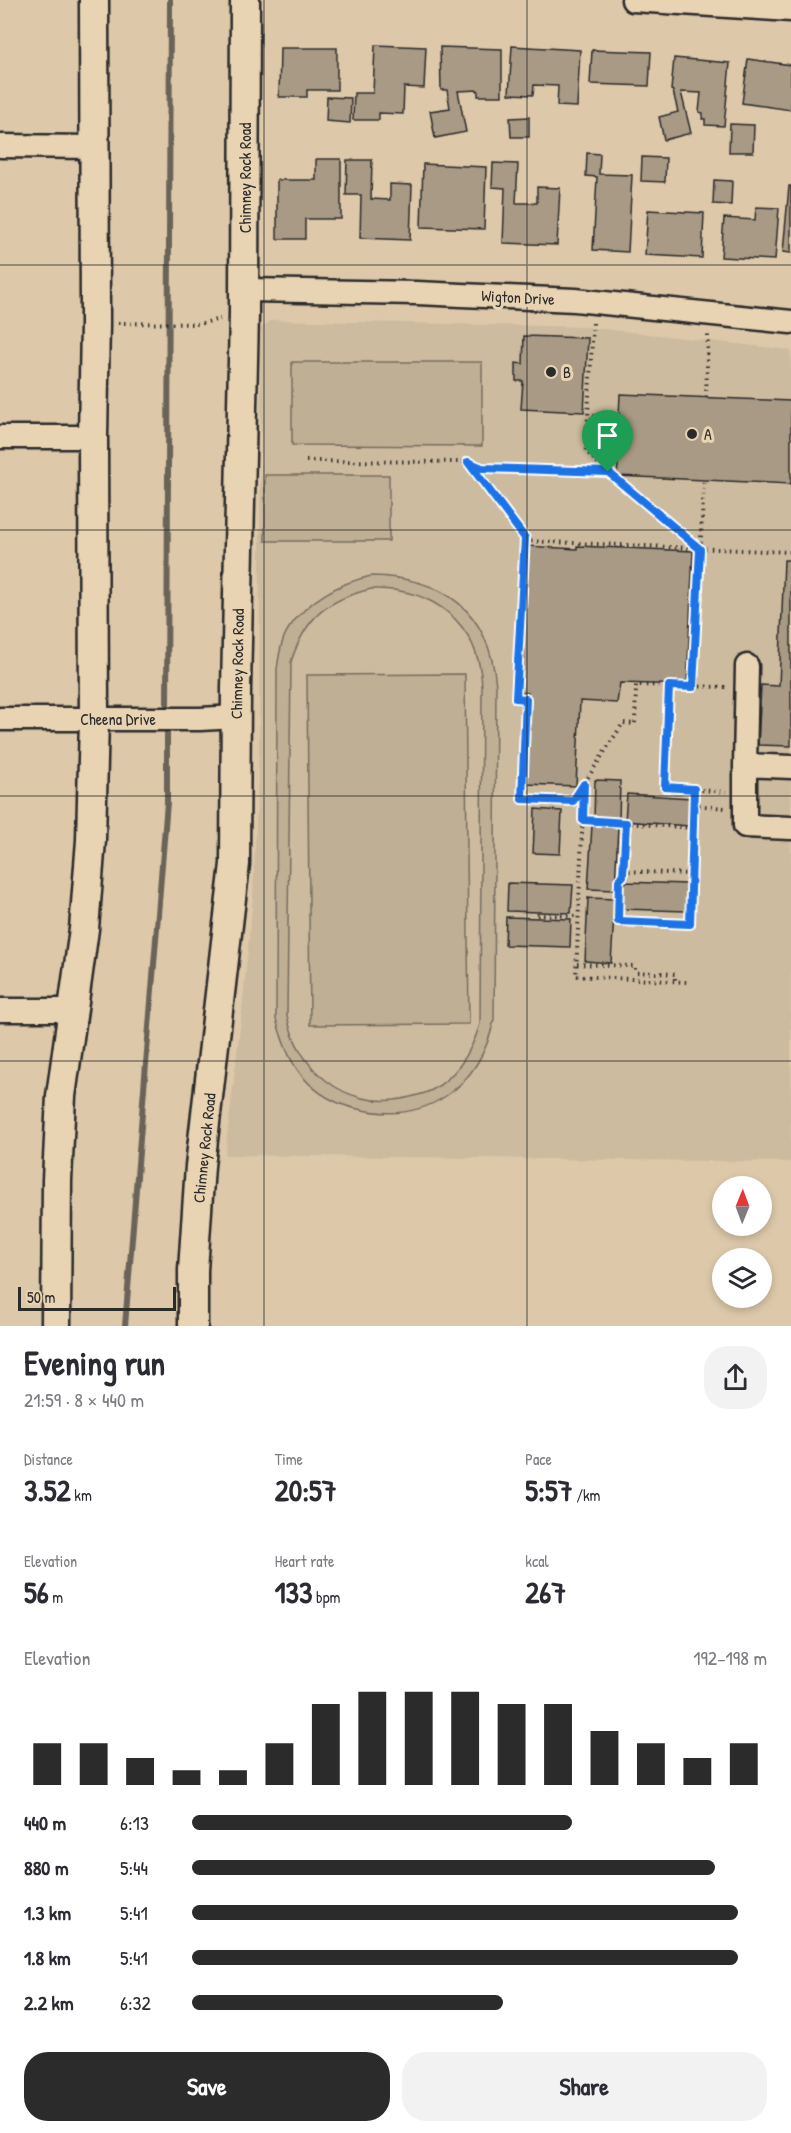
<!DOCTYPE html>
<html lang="en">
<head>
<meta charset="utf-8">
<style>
	body { margin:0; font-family:"Patrick Hand",sans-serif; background:#f2f2f3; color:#2b2b33; height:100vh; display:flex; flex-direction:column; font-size:22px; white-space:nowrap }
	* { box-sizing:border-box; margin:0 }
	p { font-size:20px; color:#7c7c81 }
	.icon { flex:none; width:33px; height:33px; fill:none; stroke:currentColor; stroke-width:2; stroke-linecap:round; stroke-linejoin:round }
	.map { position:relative; height:1326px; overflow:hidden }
	.panel { display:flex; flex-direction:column; background:#fff; flex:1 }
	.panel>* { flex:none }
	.needle { width:39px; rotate:1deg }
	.tools { position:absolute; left:712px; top:1176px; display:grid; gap:12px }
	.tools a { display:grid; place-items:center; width:60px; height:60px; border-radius:50%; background:#fff; box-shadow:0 3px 9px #0003; font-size:30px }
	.scale { position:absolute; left:18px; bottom:15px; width:158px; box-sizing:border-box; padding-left:6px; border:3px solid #2b2b2b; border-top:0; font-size:16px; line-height:21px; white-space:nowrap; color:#2b2b2b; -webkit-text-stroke:4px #e8d3b2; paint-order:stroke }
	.pin { position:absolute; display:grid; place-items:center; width:51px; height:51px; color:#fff; margin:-62px -26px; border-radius:50% 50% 50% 0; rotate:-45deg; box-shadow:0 0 6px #0007 }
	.pin .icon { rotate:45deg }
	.round { display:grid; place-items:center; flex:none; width:63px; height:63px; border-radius:24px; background:#f2f2f3 }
	.summary { display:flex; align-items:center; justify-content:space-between; height:102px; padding:0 24px }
	h1 { font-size:33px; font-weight:700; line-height:45px }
	.metrics { display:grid; grid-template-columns:repeat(3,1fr); gap:9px; height:102px; padding:6px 24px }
	.metrics div { display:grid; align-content:center }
	.metrics b { font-size:30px; font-weight:700 }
	.metrics small { font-size:16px; font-weight:400 }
	.metrics p { font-size:16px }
	.chart { height:168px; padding:12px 24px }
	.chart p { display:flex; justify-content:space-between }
	.chart svg { width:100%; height:108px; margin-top:6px; stroke:#2b2b2b; stroke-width:6 }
	.button { display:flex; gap:12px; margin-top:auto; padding:12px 24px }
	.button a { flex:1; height:69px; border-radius:24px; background:#2b2b2b; color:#fff; font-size:24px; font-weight:700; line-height:69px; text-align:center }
	.button a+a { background:#f2f2f3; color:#2b2b33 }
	ul { padding:0 24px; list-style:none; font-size:20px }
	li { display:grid; grid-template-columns:96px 72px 1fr; align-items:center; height:45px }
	li i { height:15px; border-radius:8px; background:#2b2b2b }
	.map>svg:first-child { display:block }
	.built { fill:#cdbb9f }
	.green { fill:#bfaf95; stroke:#756d60; stroke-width:1.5; fill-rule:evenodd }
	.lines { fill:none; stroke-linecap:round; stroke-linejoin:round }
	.stream { stroke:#696359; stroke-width:6 }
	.building { fill:#a89a84; stroke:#2b2b2b; stroke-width:1.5 }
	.minor-casing { stroke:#2b2b2b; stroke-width:27 }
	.major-casing { stroke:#2b2b2b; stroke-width:33 }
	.path { stroke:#2b2b2b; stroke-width:4; stroke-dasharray:1.5 4.5; stroke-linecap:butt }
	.minor { stroke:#e8d3b2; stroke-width:22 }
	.major { stroke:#e8d3b2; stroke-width:28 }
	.route-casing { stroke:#fff; stroke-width:12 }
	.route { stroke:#1a73e8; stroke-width:8 }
	.grid { fill:none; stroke:#2b2b2b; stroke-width:1.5; stroke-opacity:0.55 }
	.poi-dot { fill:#2b2b2b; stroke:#e8d3b2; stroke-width:2 }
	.labels { text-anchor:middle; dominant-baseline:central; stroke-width:6; stroke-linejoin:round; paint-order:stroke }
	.street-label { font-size:16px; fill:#2b2b2b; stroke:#e8d3b2 }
	.poi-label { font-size:16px; fill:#2b2b2b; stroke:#e8d3b2; text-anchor:start }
</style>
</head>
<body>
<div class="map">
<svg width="791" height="1326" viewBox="0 0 791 1326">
	<rect width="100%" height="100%" fill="#ddc9aa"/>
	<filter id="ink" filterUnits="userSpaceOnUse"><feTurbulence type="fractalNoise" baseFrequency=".0167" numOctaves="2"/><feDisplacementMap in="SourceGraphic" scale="12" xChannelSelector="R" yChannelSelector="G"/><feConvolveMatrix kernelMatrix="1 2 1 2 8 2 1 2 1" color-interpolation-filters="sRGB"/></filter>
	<g filter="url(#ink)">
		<!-- built -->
		<path class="built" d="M 272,320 L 586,327 L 791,350 L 791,1162 L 225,1155 L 242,1010 L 253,897 L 259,750 L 261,328 Z"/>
		<!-- green -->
		<path class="green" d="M 292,362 L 482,362 L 482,446 L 292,445 Z
			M 265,475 L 389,475 L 389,541 L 265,541 Z
			M 371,576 C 443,577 490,610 496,686 L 494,1020 C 479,1088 426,1125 358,1109 C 337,1105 316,1093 303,1077 C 289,1061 282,1040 276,1019 L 277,669 C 279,656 281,639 289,628 C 308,600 339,583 371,576 ZM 371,589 C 433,587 479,623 482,686 L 480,1024 C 472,1050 457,1076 432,1090 C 422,1095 411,1097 401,1099 C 345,1109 297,1069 287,1015 L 291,662 C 305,618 326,600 371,589 Z
			M 465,674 L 469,1024 L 310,1025 L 307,675 Z"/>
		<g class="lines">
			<!-- stream -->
			<path class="stream" d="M 167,713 L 170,0
				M 125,1326 L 167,802 L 167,724"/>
		</g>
		<!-- building -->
		<path class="building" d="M 375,45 L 426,47 L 424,88 L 404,87 L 403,114 L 379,113 L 379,120 L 353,120 L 354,93 L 373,93 Z
			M 512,46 L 580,50 L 577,107 L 557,106 L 558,86 L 534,85 L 533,95 L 509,94 Z
			M 440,47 L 502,49 L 502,96 L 478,96 L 478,90 L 458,91 L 466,132 L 435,138 L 430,111 L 450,108 L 447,90 L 441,90 Z
			M 280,48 L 337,48 L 337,90 L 307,90 L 307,97 L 279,97 Z
			M 592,50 L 651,52 L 649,86 L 590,84 Z
			M 674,58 L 730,63 L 724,126 L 705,125 L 705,119 L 702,119 L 703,113 L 699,112 L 701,93 L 681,92 L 691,133 L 664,140 L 659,117 L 678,112 L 673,91 L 671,90 Z
			M 748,59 L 791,65 L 791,110 L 742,103 Z
			M 327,97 L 351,98 L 350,123 L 326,121 Z
			M 529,117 L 529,137 L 511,137 L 510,118 Z
			M 730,124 L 754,125 L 753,152 L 729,152 Z
			M 587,153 L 600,154 L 599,174 L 632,175 L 628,252 L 593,250 L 597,177 L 586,176 Z
			M 642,157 L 666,158 L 665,182 L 641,181 Z
			M 316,159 L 341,159 L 341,219 L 305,219 L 305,239 L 277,239 L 277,180 L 316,180 Z
			M 347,160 L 372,160 L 371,199 L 390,200 L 390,184 L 412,185 L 410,240 L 360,238 L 361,195 L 346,195 Z
			M 493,163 L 518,164 L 516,203 L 537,203 L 537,187 L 560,188 L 557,245 L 503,243 L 505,188 L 492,187 Z
			M 423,164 L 486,167 L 484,229 L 421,227 Z
			M 714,180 L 732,181 L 731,205 L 713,204 Z
			M 789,186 L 791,186 L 791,253 L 783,252 Z
			M 756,207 L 779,208 L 775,260 L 721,257 L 724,218 L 755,220 Z
			M 648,210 L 704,213 L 702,258 L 645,255 Z
			M 524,336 L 588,338 L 584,412 L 521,409 L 523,381 L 516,381 L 516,363 L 523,364 Z
			M 620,394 L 791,401 L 791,484 L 617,476 L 619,453 L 592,451 L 594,415 L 619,416 Z
			M 525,546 L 577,549 L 577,546 L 693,551 L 687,685 L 620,683 L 617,703 L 580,701 L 576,786 L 524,784 L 528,693 L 519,692 Z
			M 784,560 L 791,560 L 791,746 L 758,745 L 761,685 L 779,686 Z
			M 595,780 L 620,781 L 619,820 L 594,819 Z
			M 627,794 L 691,798 L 689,826 L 625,821 Z
			M 535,809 L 562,811 L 560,854 L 533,853 Z
			M 592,825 L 618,826 L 615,890 L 588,889 Z
			M 623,882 L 687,884 L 686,911 L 622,909 Z
			M 508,883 L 573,885 L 571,913 L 507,911 Z
			M 588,898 L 615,899 L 611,963 L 585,961 Z
			M 506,917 L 571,919 L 570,947 L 505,945 Z"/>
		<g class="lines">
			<defs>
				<path id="minor" d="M 633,0 L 791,10
					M 0,146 L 94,147
					M 245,290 L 417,293 L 575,300 L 791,322
					M 0,437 L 93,437
					M 0,719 L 200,719 L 236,717
					M 745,765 L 747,666
					M 791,767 L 745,765 L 745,826 L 791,828
					M 0,1010 L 74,1010"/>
				<path id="major" d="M 56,1326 L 57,1180 L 61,1096 L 84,929 L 91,840 L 94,719 L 93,437 L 95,323 L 94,0
					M 193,1326 L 193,1270 L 200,1166 L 235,864 L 236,689 L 244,313 L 245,0"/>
			</defs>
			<!-- minor casing -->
			<use href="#minor" class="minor-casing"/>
			<!-- major casing -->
			<use href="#major" class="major-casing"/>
			<!-- path -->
			<path class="path" d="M 118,323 L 199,324 L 220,319
				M 593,323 L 586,451 L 607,472
				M 706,397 L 708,334
				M 306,461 L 468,462 L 525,538 L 516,698 L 526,699 L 522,799 L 573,801 L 623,723 L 635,724 L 636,685 L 727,687
				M 469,463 L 482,468 L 607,472 L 700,548
				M 525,541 L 791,552
				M 669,686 L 665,787 L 726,792
				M 693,687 L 704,480
				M 584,785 L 576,976 L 687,982
				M 693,805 L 725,808
				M 583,820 L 692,828
				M 625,823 L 623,876 L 619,880 L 618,921 L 690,924 L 694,789
				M 623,871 L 691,874
				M 537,915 L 579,916
				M 577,964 L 635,966 L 635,972 L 675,974 L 675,981"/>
			<!-- minor -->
			<use href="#minor" class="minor"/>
			<!-- major -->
			<use href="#major" class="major"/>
		</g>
	</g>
	<g class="lines" filter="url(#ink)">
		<defs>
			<path id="route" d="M 468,462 L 482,468 L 608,472 L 700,549 L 693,687 L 669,686 L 665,787 L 694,789 L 690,924 L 618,921 L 619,880 L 623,876 L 626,823 L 583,820 L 584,784 L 573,801 L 522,799 L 526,699 L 516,698 L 525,538 Z"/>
		</defs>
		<!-- route casing -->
		<use href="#route" class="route-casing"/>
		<!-- route -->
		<use href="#route" class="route"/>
	</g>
	<!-- grid -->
	<path class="grid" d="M 264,0 L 264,1326M 527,0 L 527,1326M 0,265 L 791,265M 0,530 L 791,530M 0,796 L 791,796M 0,1061 L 791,1061"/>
	<!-- markers -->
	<g class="poi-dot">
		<circle cx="551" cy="372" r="6"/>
		<circle cx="692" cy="434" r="6"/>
	</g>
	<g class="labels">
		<!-- street labels -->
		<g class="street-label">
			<text transform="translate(245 178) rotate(-90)">Chimney Rock Road</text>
			<text transform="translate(518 297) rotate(3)">Wigton Drive</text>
			<text transform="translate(237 664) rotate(-89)">Chimney Rock Road</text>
			<text x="118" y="719">Cheena Drive</text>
			<text transform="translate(204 1148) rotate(-84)">Chimney Rock Road</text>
		</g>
		<!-- poi labels -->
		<g class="poi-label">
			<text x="563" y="372">B</text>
			<text x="704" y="434">A</text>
		</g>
	</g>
</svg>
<div class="tools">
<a><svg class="needle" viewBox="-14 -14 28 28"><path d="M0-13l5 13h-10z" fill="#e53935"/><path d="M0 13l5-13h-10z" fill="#7c7c81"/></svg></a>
<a><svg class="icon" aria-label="layers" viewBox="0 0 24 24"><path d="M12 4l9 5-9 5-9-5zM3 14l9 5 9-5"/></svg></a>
</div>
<div class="scale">50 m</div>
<div class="pin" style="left:608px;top:472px;background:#1e9e55"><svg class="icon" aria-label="arrive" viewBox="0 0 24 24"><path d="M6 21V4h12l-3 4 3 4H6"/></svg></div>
</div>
<section class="panel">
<div class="summary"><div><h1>Evening run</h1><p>21:59 · 8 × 440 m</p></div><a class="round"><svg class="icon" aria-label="share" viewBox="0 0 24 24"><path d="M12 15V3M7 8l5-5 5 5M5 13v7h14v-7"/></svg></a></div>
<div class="metrics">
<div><p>Distance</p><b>3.52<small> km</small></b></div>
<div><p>Time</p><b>20:57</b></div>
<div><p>Pace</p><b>5:57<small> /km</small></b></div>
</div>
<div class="metrics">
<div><p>Elevation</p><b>56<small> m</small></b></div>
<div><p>Heart rate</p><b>133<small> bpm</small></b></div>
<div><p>kcal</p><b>267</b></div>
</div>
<div class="chart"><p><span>Elevation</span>192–198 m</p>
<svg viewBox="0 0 160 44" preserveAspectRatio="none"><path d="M5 44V27M15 44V27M25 44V33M35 44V38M45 44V38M55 44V27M65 44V11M75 44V6M85 44V6M95 44V6M105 44V11M115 44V11M125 44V22M135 44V27M145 44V33M155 44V27"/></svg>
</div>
<ul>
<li><b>440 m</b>6:13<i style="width:66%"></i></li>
<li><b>880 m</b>5:44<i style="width:91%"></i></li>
<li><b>1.3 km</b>5:41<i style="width:95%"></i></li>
<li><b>1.8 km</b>5:41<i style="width:95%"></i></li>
<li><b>2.2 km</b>6:32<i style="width:54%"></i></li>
</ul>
<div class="button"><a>Save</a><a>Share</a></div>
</section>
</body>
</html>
